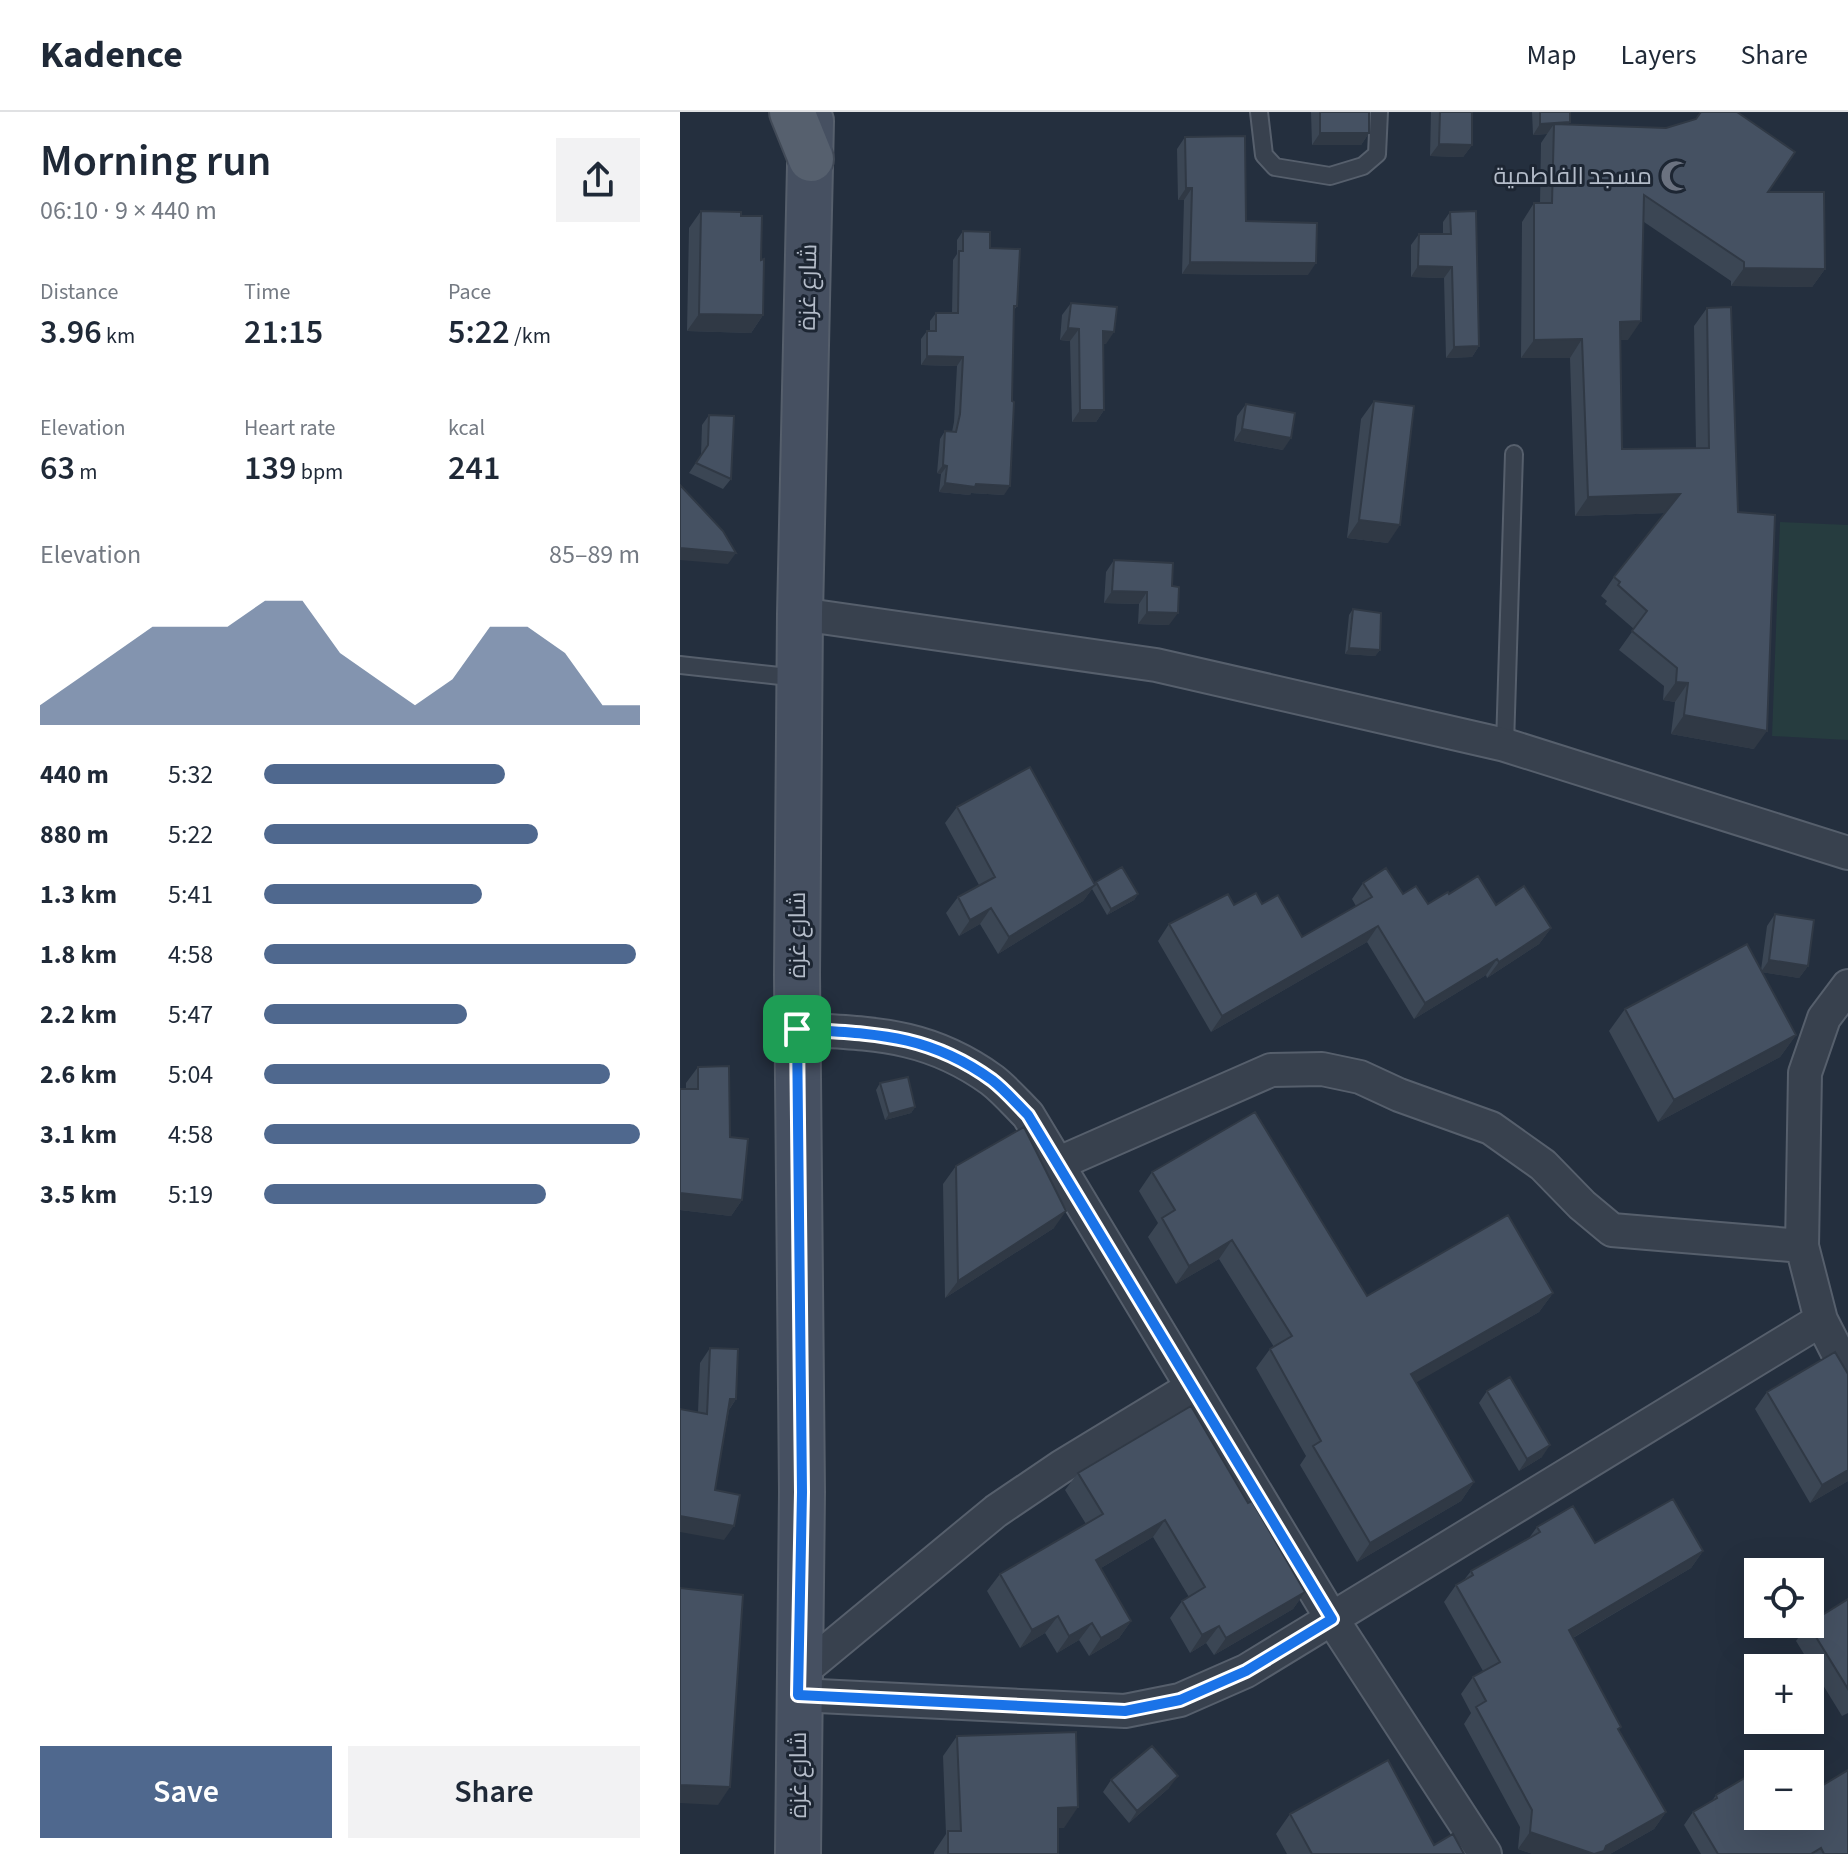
<!DOCTYPE html>
<html lang="en">
<head>
<meta charset="utf-8">
<style>
	body { margin:0; font-family:"Source Sans 3",Cairo,sans-serif; background:#f2f2f3; color:#1f2937; height:100vh; display:flex; flex-direction:column; font-size:30px; white-space:nowrap }
	* { box-sizing:border-box; margin:0 }
	p { font-size:26px; color:#747a83 }
	.icon { flex:none; width:44px; height:44px; fill:none; stroke:currentColor; stroke-width:2; stroke-linecap:round; stroke-linejoin:round }
	.map { position:relative; flex:1; overflow:hidden }
	.details { display:flex; flex-direction:column; background:#fff; width:680px }
	.details>* { flex:none }
	.buttons { position:absolute; left:1064px; top:1446px; display:grid; gap:16px }
	.buttons a { display:grid; place-items:center; width:80px; height:80px; border-radius:0px; background:#fff; box-shadow:0 8px 32px #0002; font-size:40px }
	.pin { position:absolute; display:grid; place-items:center; width:68px; height:68px; color:#fff; margin:-34px; border-radius:16px; box-shadow:0 4px 12px #0006 }
	.round { display:grid; place-items:center; flex:none; width:84px; height:84px; border-radius:0px; background:#f2f2f3 }
	.headline { display:flex; align-items:center; justify-content:space-between; height:136px; padding:0 40px }
	h1 { font-size:44px; font-weight:600; line-height:60px }
	.figures { display:grid; grid-template-columns:repeat(3,1fr); gap:12px; height:136px; padding:8px 40px }
	.figures div { display:grid; align-content:center }
	.figures b { font-size:34px; font-weight:600 }
	.figures small { font-size:22px; font-weight:400 }
	.figures p { font-size:22px }
	.chart { height:224px; padding:16px 40px }
	.chart p { display:flex; justify-content:space-between }
	.chart svg { width:100%; height:144px; margin-top:8px; fill:#4f688e; opacity:.7 }
	.action { display:flex; gap:16px; margin-top:auto; padding:16px 40px }
	.action a { flex:1; height:92px; border-radius:0px; background:#4f688e; color:#fff; font-size:32px; font-weight:600; line-height:92px; text-align:center }
	.action a+a { background:#f2f2f3; color:#1f2937 }
	ul { padding:0 40px; list-style:none; font-size:26px }
	li { display:grid; grid-template-columns:128px 96px 1fr; align-items:center; height:60px }
	li i { height:20px; border-radius:10px; background:#4f688e }
	header { display:flex; align-items:center; gap:48px; box-sizing:border-box; height:112px; padding:0 40px; background:#fff; border-bottom:2px solid #e0e1e3 }
	header strong { font-size:38px }
	nav { display:flex; gap:44px; margin-inline-start:auto; font-size:28px }
	main { display:flex; flex:1; min-height:0 }
	.map>svg:first-child { display:block }
	.green { fill:#263c3f }
	.lines { fill:none; stroke-linecap:round; stroke-linejoin:round }
	.lane-casing { stroke:#565f6c; stroke-width:20 }
	.street-casing { stroke:#565f6c; stroke-width:36 }
	.secondary-casing { stroke:#565f6c; stroke-width:48 }
	.primary-casing { stroke:#414a57; stroke-width:48 }
	.lane { stroke:#38414e; stroke-width:16 }
	.street { stroke:#38414e; stroke-width:32 }
	.secondary { stroke:#465061; stroke-width:44 }
	.primary { stroke:#56606e; stroke-width:44 }
	.wall { fill:#3b4654 }
	.shaded-wall { fill:#303945 }
	.building { fill:#455162; stroke:#303945; stroke-width:2 }
	.route-casing { stroke:#fff; stroke-width:16 }
	.route { stroke:#1a73e8; stroke-width:10 }
	.labels { text-anchor:middle; dominant-baseline:central; stroke-width:6; stroke-linejoin:round; paint-order:stroke }
	.poi-label { font-size:24px; fill:#b4bcc9; stroke:#1d2633; text-anchor:end }
	.street-label { font-size:24px; fill:#b4bcc9; stroke:#1d2633 }
</style>
</head>
<body>
<header>
<strong>Kadence</strong>
<nav><a>Map</a><a>Layers</a><a>Share</a></nav>
</header>
<main>
<section class="details">
<div class="headline"><div><h1>Morning run</h1><p>06:10 · 9 × 440 m</p></div><a class="round"><svg class="icon" aria-label="share" viewBox="0 0 24 24"><path d="M12 15V3M7 8l5-5 5 5M5 13v7h14v-7"/></svg></a></div>
<div class="figures">
<div><p>Distance</p><b>3.96<small> km</small></b></div>
<div><p>Time</p><b>21:15</b></div>
<div><p>Pace</p><b>5:22<small> /km</small></b></div>
</div>
<div class="figures">
<div><p>Elevation</p><b>63<small> m</small></b></div>
<div><p>Heart rate</p><b>139<small> bpm</small></b></div>
<div><p>kcal</p><b>241</b></div>
</div>
<div class="chart"><p><span>Elevation</span>85–89 m</p>
<svg viewBox="0 0 160 44" preserveAspectRatio="none"><path d="M0 44V38L10 30L20 22L30 14L40 14L50 14L60 6L70 6L80 22L90 30L100 38L110 30L120 14L130 14L140 22L150 38L160 38V44z"/></svg>
</div>
<ul>
<li><b>440 m</b>5:32<i style="width:64%"></i></li>
<li><b>880 m</b>5:22<i style="width:73%"></i></li>
<li><b>1.3 km</b>5:41<i style="width:58%"></i></li>
<li><b>1.8 km</b>4:58<i style="width:99%"></i></li>
<li><b>2.2 km</b>5:47<i style="width:54%"></i></li>
<li><b>2.6 km</b>5:04<i style="width:92%"></i></li>
<li><b>3.1 km</b>4:58<i style="width:100%"></i></li>
<li><b>3.5 km</b>5:19<i style="width:75%"></i></li>
</ul>
<div class="action"><a>Save</a><a>Share</a></div>
</section>
<div class="map">
<svg width="1168" height="1742" viewBox="0 0 1168 1742">
	<rect width="100%" height="100%" fill="#242f3e"/>
	<!-- green -->
	<path class="green" d="M 1100,410 L 1168,413 L 1168,628 L 1092,624 Z"/>
	<g class="lines">
		<defs>
			<path id="lane" d="M 579,0 L 584,43 L 595,55 L 650,64 L 683,54 L 697,42 L 699,0
				M 0,553 L 118,566
				M 825,633 L 834,342"/>
			<path id="street" d="M 120,502 L 476,553 L 825,633 L 1168,741
				M 1168,874 L 1144,906 L 1125,961 L 1122,1134 L 1141,1208 L 1168,1261
				M 117,917 C 193,922 247,921 312,968 C 325,978 336,991 348,1003 L 652,1507 L 805,1742
				M 377,1052 L 591,958 L 642,957 L 680,965 L 719,983 L 811,1016 L 863,1053 L 902,1093 L 932,1118 L 1122,1134
				M 120,1561 L 316,1399 L 381,1355 L 511,1276
				M 118,1583 L 445,1599 L 500,1588 L 566,1559 L 1141,1208"/>
			<path id="secondary" d="M 118,1742 L 122,1380 L 117,863 L 120,502 L 131,9"/>
			<path id="primary" d="M 112,0 L 131,47"/>
		</defs>
		<!-- lane casing -->
		<use href="#lane" class="lane-casing"/>
		<!-- street casing -->
		<use href="#street" class="street-casing"/>
		<!-- secondary casing -->
		<use href="#secondary" class="secondary-casing"/>
		<!-- primary casing -->
		<use href="#primary" class="primary-casing"/>
		<!-- lane -->
		<use href="#lane" class="lane"/>
		<!-- street -->
		<use href="#street" class="street"/>
		<!-- secondary -->
		<use href="#secondary" class="secondary"/>
		<!-- primary -->
		<use href="#primary" class="primary"/>
	</g>
	<!-- wall -->
	<path class="wall" d="M 631,0 L 689,0 L 689,21 L 681,33 L 632,33 Z
		M 751,0 L 792,0 L 792,33 L 783,45 L 750,44 Z
		M 852,0 L 890,0 L 890,10 L 888,13 L 986,16 L 1088,80 L 1145,157 L 1132,175 L 1051,174 L 1051,169 L 964,110 L 948,228 L 940,228 L 942,337 L 1016,337 L 1014,214 L 1027,196 L 1058,400 L 1074,637 L 991,622 L 995,590 L 983,588 L 984,574 L 939,538 L 954,517 L 925,492 L 927,489 L 921,484 L 934,465 L 986,401 L 895,404 L 890,246 L 841,246 L 842,110 L 854,91 L 860,91 L 861,31 L 867,22 L 853,23 Z
		M 505,25 L 566,109 L 628,163 L 502,162 L 504,88 L 498,88 L 497,37 Z
		M 21,99 L 61,104 L 81,148 L 83,203 L 71,221 L 7,219 L 9,116 Z
		M 770,100 L 799,234 L 792,245 L 766,246 L 764,166 L 731,165 L 731,133 L 739,122 L 763,122 L 763,110 Z
		M 283,119 L 310,136 L 337,194 L 334,198 L 324,383 L 291,381 L 290,383 L 259,380 L 261,362 L 257,361 L 260,327 L 265,319 L 272,320 L 274,310 L 277,254 L 241,253 L 241,227 L 247,219 L 250,219 L 250,209 L 256,201 L 272,201 L 273,148 L 277,142 L 277,128 Z
		M 391,191 L 426,232 L 423,232 L 424,298 L 416,310 L 392,310 L 390,229 L 380,228 L 382,203 Z
		M 694,289 L 708,431 L 667,426 L 681,307 Z
		M 566,292 L 603,338 L 554,329 L 557,304 Z
		M 29,303 L 51,367 L 43,377 L 9,361 L 21,343 L 22,313 Z
		M 434,448 L 492,474 L 489,513 L 458,512 L 459,492 L 424,491 L 426,460 Z
		M 673,497 L 700,538 L 695,544 L 665,542 L 669,503 Z
		M 277,695 L 414,772 L 416,770 L 458,782 L 454,788 L 427,803 L 412,777 L 403,789 L 318,842 L 300,812 L 279,824 L 266,801 L 278,785 L 299,773 L 265,711 Z
		M 683,771 L 723,782 L 748,792 L 769,782 L 816,793 L 871,816 L 859,832 L 807,866 L 806,863 L 734,907 L 687,830 L 531,920 L 478,829 L 489,812 L 554,793 L 582,792 L 622,825 L 676,794 L 672,787 Z
		M 1095,802 L 1128,854 L 1119,866 L 1082,860 L 1116,923 L 1100,945 L 978,1010 L 929,919 L 945,897 L 1081,858 L 1087,814 Z
		M 18,955 L 50,1025 L 62,1088 L 51,1104 L 0,1098 L 0,977 L 6,977 L 6,971 Z
		M 200,971 L 235,995 L 231,1001 L 205,1008 L 196,978 Z
		M 276,1054 L 374,1116 L 265,1186 L 263,1072 Z
		M 472,1060 L 687,1184 L 873,1181 L 859,1200 L 736,1270 L 794,1370 L 781,1389 L 677,1450 L 620,1353 L 626,1344 L 576,1256 L 590,1237 L 594,1235 L 539,1147 L 496,1172 L 468,1125 L 478,1111 L 459,1079 Z
		M 30,1236 L 56,1287 L 49,1298 L 35,1378 L 44,1428 L 18,1300 L 20,1251 Z
		M 1168,1262 L 1168,1369 L 1130,1391 L 1075,1297 L 1087,1280 Z
		M 807,1279 L 862,1345 L 839,1359 L 799,1291 Z
		M 398,1361 L 568,1391 L 625,1480 L 613,1497 L 534,1543 L 526,1531 L 510,1541 L 490,1506 L 502,1489 L 509,1485 L 473,1425 L 421,1456 L 451,1509 L 439,1526 L 409,1544 L 399,1528 L 377,1541 L 365,1521 L 340,1536 L 307,1479 L 320,1462 L 406,1412 L 385,1378 Z
		M 857,1415 L 915,1431 L 1023,1439 L 1011,1456 L 893,1526 L 939,1618 L 986,1700 L 974,1717 L 930,1742 L 853,1742 L 838,1737 L 840,1715 L 784,1612 L 791,1601 L 781,1582 L 793,1565 L 803,1559 L 764,1490 L 776,1473 L 784,1468 L 791,1459 L 849,1426 Z
		M 1168,1487 L 1168,1601 L 1162,1604 L 1116,1529 L 1128,1512 Z
		M 277,1624 L 384,1716 L 378,1716 L 378,1742 L 254,1742 L 254,1740 L 266,1722 L 263,1644 Z
		M 431,1668 L 489,1676 L 449,1711 L 423,1680 Z
		M 1036,1683 L 1168,1742 L 1021,1742 L 1004,1713 L 1013,1700 L 1032,1689 Z
		M 610,1702 L 754,1733 L 784,1742 L 607,1742 L 596,1722 Z"/>
	<!-- shaded-wall -->
	<path class="shaded-wall" d="M 890,10 L 882,21 L 874,12 L 867,22 L 853,23 L 860,12 Z
		M 640,21 L 689,21 L 681,33 L 632,33 Z
		M 759,32 L 792,33 L 783,45 L 750,44 Z
		M 506,76 L 512,76 L 504,88 L 498,88 Z
		M 510,150 L 636,151 L 628,163 L 502,162 Z
		M 738,154 L 772,155 L 764,166 L 731,165 Z
		M 1064,156 L 1145,157 L 1132,175 L 1051,174 Z
		M 19,202 L 83,203 L 71,221 L 7,219 Z
		M 961,209 L 948,228 L 927,228 L 940,210 Z
		M 388,216 L 399,217 L 390,229 L 380,228 Z
		M 423,219 L 434,220 L 426,232 L 415,231 Z
		M 902,227 L 890,246 L 841,246 L 854,228 Z
		M 799,234 L 792,245 L 766,246 L 774,235 Z
		M 247,244 L 283,245 L 277,254 L 241,253 Z
		M 400,298 L 424,298 L 416,310 L 392,310 Z
		M 562,317 L 611,326 L 603,338 L 554,329 Z
		M 263,353 L 267,354 L 261,362 L 257,361 Z
		M 265,371 L 330,374 L 324,383 L 291,381 L 290,383 L 259,380 Z
		M 1000,382 L 987,401 L 895,404 L 908,385 Z
		M 679,408 L 720,413 L 708,431 L 667,426 Z
		M 0,436 L 56,441 L 48,452 L 0,448 Z
		M 432,479 L 467,480 L 459,492 L 424,491 Z
		M 467,500 L 498,501 L 489,513 L 458,512 Z
		M 669,536 L 700,538 L 695,544 L 665,542 Z
		M 996,570 L 1008,571 L 995,590 L 983,588 Z
		M 1004,603 L 1087,619 L 1074,637 L 991,622 Z
		M 415,773 L 403,789 L 318,842 L 329,825 Z
		M 458,782 L 454,788 L 427,803 L 431,797 Z
		M 311,796 L 300,812 L 279,824 L 290,808 Z
		M 698,814 L 687,830 L 531,920 L 542,904 Z
		M 871,816 L 859,832 L 807,866 L 819,850 Z
		M 817,847 L 806,863 L 734,907 L 745,891 Z
		M 1089,848 L 1128,854 L 1119,866 L 1081,860 Z
		M 1116,923 L 1100,945 L 978,1010 L 994,988 Z
		M 235,995 L 231,1001 L 205,1008 L 209,1002 Z
		M 0,1081 L 62,1088 L 51,1104 L 0,1098 Z
		M 386,1099 L 374,1116 L 265,1186 L 278,1169 Z
		M 552,1128 L 539,1147 L 496,1172 L 509,1154 Z
		M 873,1181 L 859,1200 L 718,1281 L 731,1262 Z
		M 50,1287 L 56,1287 L 46,1302 Z
		M 870,1333 L 862,1345 L 839,1359 L 847,1347 Z
		M 1168,1358 L 1168,1369 L 1130,1391 L 1142,1373 Z
		M 794,1370 L 781,1389 L 677,1450 L 690,1431 Z
		M 0,1404 L 54,1414 L 44,1428 L 0,1420 Z
		M 485,1408 L 473,1425 L 404,1466 L 416,1448 Z
		M 1023,1439 L 1011,1456 L 877,1535 L 889,1518 Z
		M 625,1480 L 613,1497 L 534,1543 L 546,1526 Z
		M 378,1504 L 365,1521 L 340,1536 L 352,1518 Z
		M 451,1509 L 439,1526 L 409,1544 L 421,1526 Z
		M 412,1511 L 399,1528 L 377,1541 L 389,1524 Z
		M 539,1514 L 526,1531 L 510,1541 L 522,1523 Z
		M 498,1664 L 489,1676 L 449,1711 L 457,1699 Z
		M 0,1673 L 50,1675 L 38,1693 L 0,1691 Z
		M 398,1695 L 384,1716 L 363,1716 L 378,1696 Z
		M 986,1700 L 974,1717 L 930,1742 L 915,1742 L 926,1734 Z
		M 850,1720 L 914,1742 L 853,1742 L 838,1737 Z"/>
	<!-- building -->
	<path class="building" d="M 640,0 L 689,0 L 689,21 L 640,21 Z
		M 760,0 L 792,0 L 792,33 L 759,32 Z
		M 860,0 L 890,0 L 890,10 L 860,12 Z
		M 1021,0 L 1057,0 L 1115,40 L 1088,80 L 1144,80 L 1145,157 L 1064,156 L 1064,150 L 964,83 L 961,209 L 940,210 L 942,337 L 1029,336 L 1027,196 L 1051,195 L 1058,400 L 1095,403 L 1087,619 L 1004,603 L 1008,571 L 996,570 L 997,556 L 952,519 L 967,499 L 938,473 L 940,470 L 934,465 L 1000,382 L 908,385 L 902,227 L 854,228 L 854,91 L 872,91 L 874,12 L 986,16 L 1016,7 Z
		M 565,24 L 566,109 L 637,111 L 636,151 L 510,150 L 512,76 L 506,76 L 505,25 Z
		M 21,99 L 61,100 L 61,104 L 82,104 L 81,148 L 84,147 L 83,203 L 19,202 Z
		M 796,99 L 799,234 L 774,235 L 772,155 L 738,154 L 739,122 L 771,122 L 770,100 Z
		M 283,119 L 310,120 L 310,136 L 340,137 L 337,194 L 334,194 L 332,289 L 334,290 L 330,374 L 296,372 L 295,375 L 265,371 L 267,354 L 263,353 L 265,319 L 276,320 L 280,302 L 283,245 L 247,244 L 247,219 L 256,219 L 256,201 L 278,201 L 279,139 L 283,139 Z
		M 391,191 L 437,195 L 434,220 L 423,219 L 424,298 L 400,298 L 399,217 L 388,216 Z
		M 694,289 L 734,294 L 720,413 L 679,408 Z
		M 566,292 L 615,301 L 611,326 L 562,317 Z
		M 29,303 L 54,304 L 51,367 L 16,351 L 28,333 Z
		M 0,373 L 43,419 L 56,441 L 0,436 Z
		M 434,448 L 493,451 L 492,474 L 499,475 L 498,501 L 467,500 L 467,480 L 432,479 Z
		M 673,497 L 701,501 L 700,538 L 669,536 Z
		M 350,655 L 415,773 L 329,825 L 311,796 L 290,808 L 278,785 L 315,765 L 277,695 Z
		M 442,755 L 458,782 L 431,797 L 416,770 Z
		M 706,756 L 723,782 L 736,774 L 748,792 L 768,780 L 769,782 L 798,764 L 816,793 L 844,774 L 871,816 L 819,850 L 817,847 L 745,891 L 698,814 L 542,904 L 489,812 L 548,782 L 554,793 L 576,781 L 582,792 L 598,783 L 622,825 L 692,785 L 683,771 Z
		M 1095,802 L 1134,808 L 1128,854 L 1089,848 Z
		M 1067,832 L 1116,923 L 994,988 L 945,897 Z
		M 49,954 L 50,1025 L 68,1027 L 62,1088 L 0,1081 L 0,977 L 18,977 L 18,955 Z
		M 228,965 L 235,995 L 209,1002 L 200,971 Z
		M 575,1000 L 687,1184 L 828,1103 L 873,1181 L 731,1262 L 794,1370 L 690,1431 L 633,1334 L 641,1329 L 590,1237 L 612,1224 L 552,1128 L 509,1154 L 482,1106 L 495,1098 L 472,1060 Z
		M 344,1015 L 386,1099 L 278,1169 L 276,1054 Z
		M 30,1236 L 58,1237 L 56,1287 L 50,1287 L 35,1378 L 60,1383 L 54,1414 L 0,1404 L 0,1297 L 27,1302 Z
		M 1155,1240 L 1168,1262 L 1168,1358 L 1142,1373 L 1087,1280 Z
		M 830,1265 L 870,1333 L 847,1347 L 807,1279 Z
		M 511,1294 L 568,1391 L 572,1389 L 625,1480 L 546,1526 L 539,1514 L 522,1523 L 502,1489 L 525,1475 L 485,1408 L 416,1448 L 451,1509 L 421,1526 L 412,1511 L 389,1524 L 378,1504 L 352,1518 L 320,1462 L 423,1402 L 398,1361 Z
		M 993,1387 L 1023,1439 L 889,1518 L 941,1615 L 938,1617 L 986,1700 L 926,1734 L 924,1739 L 914,1742 L 850,1720 L 852,1698 L 796,1595 L 806,1589 L 793,1565 L 820,1550 L 776,1473 L 793,1463 L 791,1459 L 860,1420 L 857,1415 L 893,1394 L 915,1431 Z
		M 0,1476 L 63,1483 L 50,1675 L 0,1673 Z
		M 1168,1487 L 1168,1577 L 1128,1512 Z
		M 396,1620 L 398,1695 L 378,1696 L 378,1742 L 268,1742 L 268,1719 L 281,1719 L 277,1624 Z
		M 472,1634 L 498,1664 L 457,1699 L 431,1668 Z
		M 1098,1646 L 1101,1652 L 1089,1652 Z
		M 708,1648 L 754,1733 L 773,1722 L 784,1742 L 632,1742 L 610,1702 Z
		M 1078,1658 L 1078,1704 L 1130,1704 L 1130,1681 L 1168,1658 L 1168,1742 L 1144,1742 L 1141,1736 L 1131,1742 L 1038,1742 L 1013,1700 L 1037,1686 L 1036,1683 Z"/>
	<g class="lines">
		<defs>
			<path id="route" d="M 117,917 C 193,922 247,921 312,968 C 325,978 336,991 348,1003 L 652,1507 L 566,1559 L 500,1588 L 445,1599 L 118,1583 L 122,1380 Z"/>
		</defs>
		<!-- route casing -->
		<use href="#route" class="route-casing"/>
		<!-- route -->
		<use href="#route" class="route"/>
	</g>
	<!-- icons -->
	<defs>
		<symbol id="mosque-bare" viewBox="-9 -9 18 18"><path d="M3.5-4.9A6 6 0 1 0 3.5 4.9A5 5 0 1 1 3.5-4.9Z" fill="#6b7280" stroke="#1d2633" stroke-width="2.5" paint-order="stroke"/></symbol>
	</defs>
	<g fill-rule="evenodd">
		<use href="#mosque-bare" x="974" y="42" width="44" height="44"/>
	</g>
	<g class="labels">
		<!-- poi labels -->
		<g class="poi-label">
			<text x="972" y="64">مسجد الفاطمية</text>
		</g>
		<!-- street labels -->
		<g class="street-label">
			<text transform="translate(128 175) rotate(-89)">شارع غزة</text>
			<text transform="translate(117 823) rotate(-90)">شارع غزة</text>
			<text transform="translate(118 1663) rotate(-90)">شارع غزة</text>
		</g>
	</g>
</svg>
<div class="buttons">
<a><svg class="icon" aria-label="locate" viewBox="0 0 24 24"><circle cx="12" cy="12" r="6"/><path d="M12 2v4M12 18v4M2 12h4M18 12h4"/></svg></a>
<a>+</a>
<a>−</a>
</div>
<div class="pin" style="left:117px;top:917px;background:#1e9e55"><svg class="icon" aria-label="arrive" viewBox="0 0 24 24"><path d="M6 21V4h12l-3 4 3 4H6"/></svg></div>
</div>
</main>
</body>
</html>
